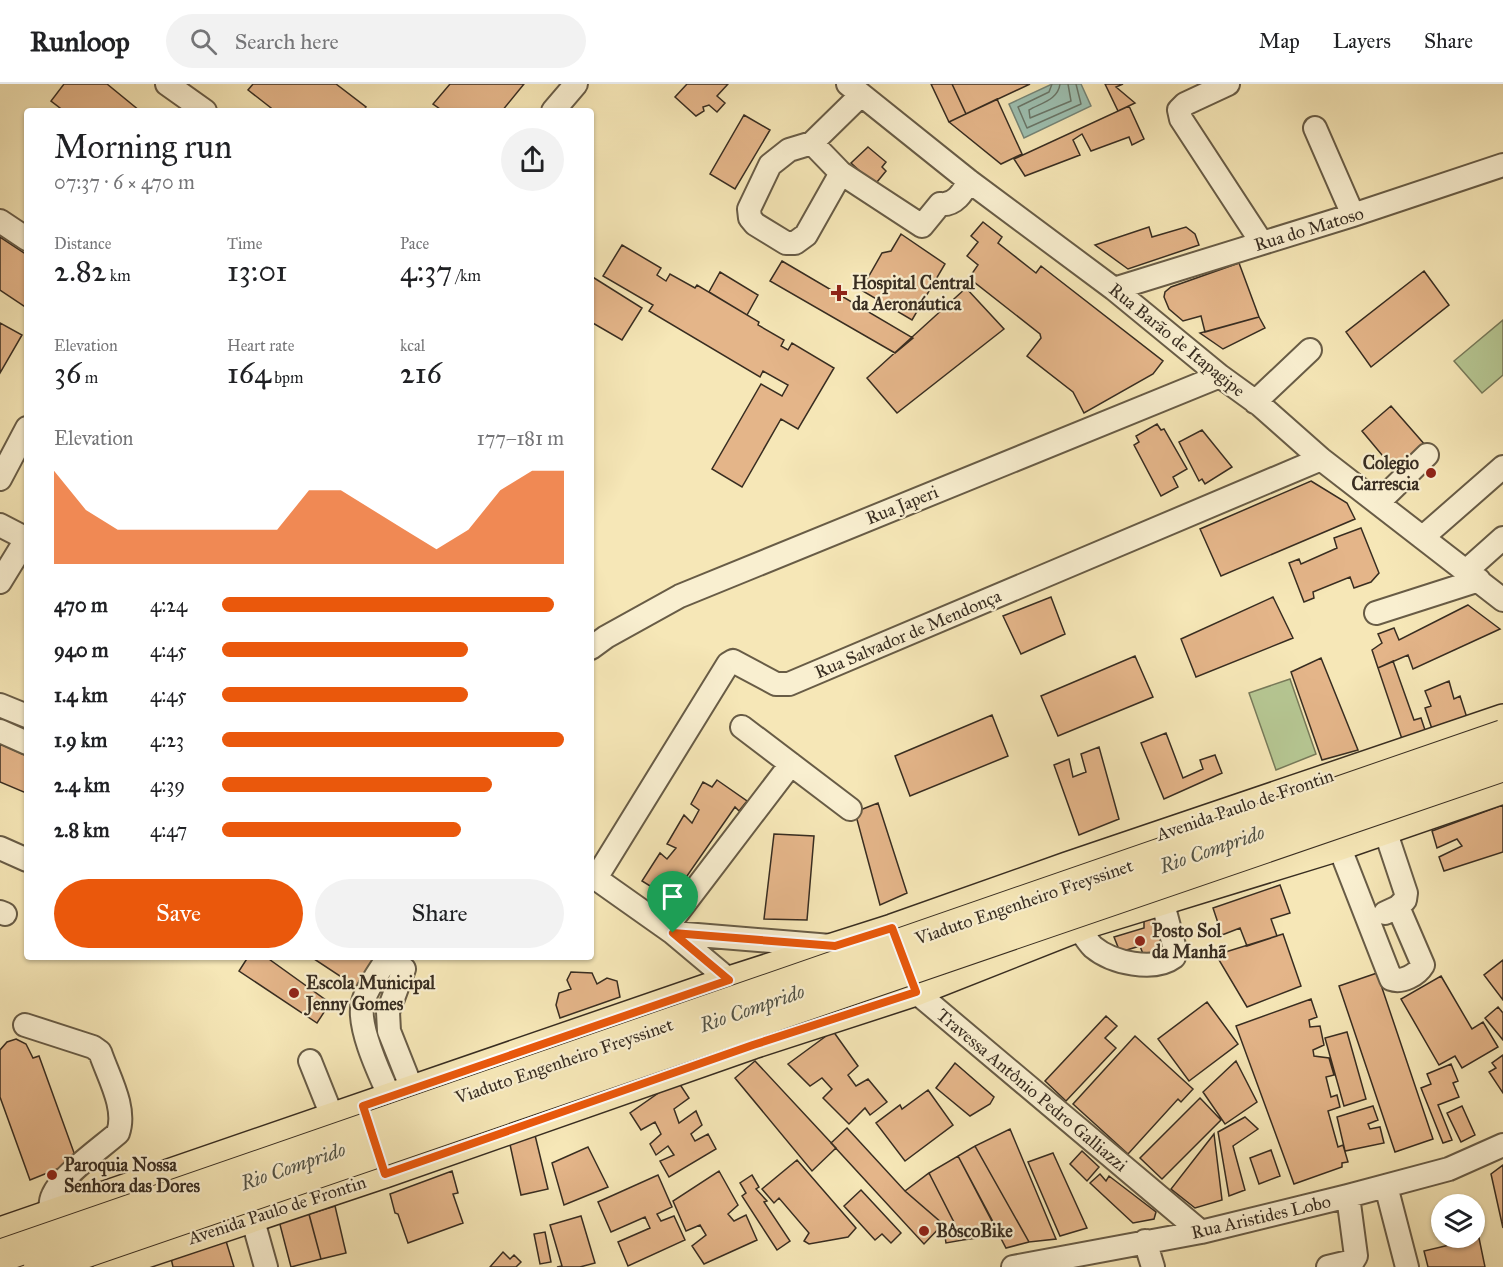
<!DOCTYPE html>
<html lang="en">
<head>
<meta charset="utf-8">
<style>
	body { margin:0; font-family:"IM FELL Great Primer",serif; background:#f2f2f2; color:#202124; height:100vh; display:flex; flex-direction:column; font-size:22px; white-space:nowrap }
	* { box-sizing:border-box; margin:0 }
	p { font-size:20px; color:#757577 }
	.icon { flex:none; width:33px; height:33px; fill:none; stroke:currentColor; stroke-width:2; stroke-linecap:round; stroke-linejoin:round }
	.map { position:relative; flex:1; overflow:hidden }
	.drawer { position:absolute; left:24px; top:24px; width:570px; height:852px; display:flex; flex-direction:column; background:#fff; border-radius:6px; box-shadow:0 2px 4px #0004 }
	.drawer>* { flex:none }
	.buttons { position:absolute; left:1431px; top:1110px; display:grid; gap:12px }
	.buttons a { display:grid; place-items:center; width:54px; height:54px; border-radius:50%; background:#fff; box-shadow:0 2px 4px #0004; font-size:30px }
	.pin { position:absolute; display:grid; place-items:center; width:51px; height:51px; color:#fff; margin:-62px -26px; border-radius:50% 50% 50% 0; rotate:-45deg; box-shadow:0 0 6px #0007 }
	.pin .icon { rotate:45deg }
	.round { display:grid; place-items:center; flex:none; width:63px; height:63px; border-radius:32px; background:#f2f2f2 }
	.summary { display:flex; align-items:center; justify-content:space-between; height:102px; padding:0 30px }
	h1 { font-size:33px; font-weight:600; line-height:45px }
	.stats { display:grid; grid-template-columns:repeat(3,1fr); gap:9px; height:102px; padding:6px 30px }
	.stats div { display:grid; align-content:center }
	.stats b { font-size:30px; font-weight:600 }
	.stats small { font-size:16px; font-weight:400 }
	.stats p { font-size:16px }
	.chart { height:168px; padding:12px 30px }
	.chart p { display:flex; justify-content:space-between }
	.chart svg { width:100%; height:108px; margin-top:6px; fill:#ea580c; opacity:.7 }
	.cta { display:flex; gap:12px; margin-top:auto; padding:12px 30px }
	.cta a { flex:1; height:69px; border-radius:36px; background:#ea580c; color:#fff; font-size:24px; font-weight:600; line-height:69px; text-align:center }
	.cta a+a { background:#f2f2f2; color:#202124 }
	ul { padding:0 30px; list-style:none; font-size:20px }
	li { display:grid; grid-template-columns:96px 72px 1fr; align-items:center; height:45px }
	li i { height:15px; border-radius:8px; background:#ea580c }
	header { display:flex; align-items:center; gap:36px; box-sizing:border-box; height:84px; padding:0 30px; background:#fff; border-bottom:2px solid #e0e0e0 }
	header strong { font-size:28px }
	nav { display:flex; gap:33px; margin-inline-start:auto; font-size:21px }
	.search { width:420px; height:54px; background:#f2f2f2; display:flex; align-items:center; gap:15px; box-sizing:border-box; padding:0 21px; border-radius:33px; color:#757577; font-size:22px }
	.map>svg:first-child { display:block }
	.green { fill:#b6c793; stroke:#777a5a; stroke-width:1.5 }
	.water { fill:#9dbfb0; stroke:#758577; stroke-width:1.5 }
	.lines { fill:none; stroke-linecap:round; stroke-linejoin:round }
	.shore { stroke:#6a7668; stroke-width:1.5 }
	.building { fill:#e4b589; stroke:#382d21; stroke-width:1.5 }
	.minor-casing { stroke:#685c46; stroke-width:26 }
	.major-casing { stroke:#382d21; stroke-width:30 }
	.minor { stroke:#f9efd0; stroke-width:22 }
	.major { stroke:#f6e7b7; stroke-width:27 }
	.highway-bridge-casing { stroke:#382d21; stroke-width:34; stroke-linecap:butt }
	.highway-bridge { stroke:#f6e7b7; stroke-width:32 }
	.route-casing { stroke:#fff; stroke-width:12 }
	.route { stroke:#ea580c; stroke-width:8 }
	.poi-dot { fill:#8f2418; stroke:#f9efd0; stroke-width:2 }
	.labels { text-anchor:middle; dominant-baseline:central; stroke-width:4.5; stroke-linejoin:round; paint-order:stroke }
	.street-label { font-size:18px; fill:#382d21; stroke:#f9efd0 }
	.poi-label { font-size:18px; font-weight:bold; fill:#382d21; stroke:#f9efd0; text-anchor:start }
	.water-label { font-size:20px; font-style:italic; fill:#515245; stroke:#f9efd0 }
</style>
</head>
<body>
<header>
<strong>Runloop</strong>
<div class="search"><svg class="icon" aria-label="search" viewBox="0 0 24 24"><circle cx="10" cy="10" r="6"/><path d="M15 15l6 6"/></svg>Search here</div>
<nav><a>Map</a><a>Layers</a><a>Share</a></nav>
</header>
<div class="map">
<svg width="1503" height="1183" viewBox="0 0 1503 1183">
	<rect width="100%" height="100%" fill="#f6e7b7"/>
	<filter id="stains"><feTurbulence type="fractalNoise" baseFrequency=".00333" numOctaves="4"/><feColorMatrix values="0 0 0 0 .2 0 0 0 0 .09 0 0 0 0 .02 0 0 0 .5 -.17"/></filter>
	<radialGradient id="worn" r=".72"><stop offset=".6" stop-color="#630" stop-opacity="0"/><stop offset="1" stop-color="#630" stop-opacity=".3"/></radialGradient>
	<!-- green -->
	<path class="green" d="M 1503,236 L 1503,291 L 1482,309 L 1454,277 Z
		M 1290,595 L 1316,670 L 1276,686 L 1249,609 Z"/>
	<!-- water -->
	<path class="water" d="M 1052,0 L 1081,0 L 1091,22 L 1024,54 L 1009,20 Z"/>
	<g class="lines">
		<!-- shore -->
		<path class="shore" d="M 1052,0 L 1049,8 L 1018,23 L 1027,44 L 1081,20 L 1076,0
			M 1060,0 C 1058,16 1041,19 1029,26 L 1030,34 L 1071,17 L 1068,0"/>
	</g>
	<!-- building -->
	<path class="building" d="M 64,0 L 107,0 L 140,27 L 64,27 L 51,17 Z
		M 253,0 L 336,0 L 366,23 L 363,27 L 275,27 L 248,6 Z
		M 450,0 L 524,0 L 502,27 L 443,27 L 433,20 Z
		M 687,0 L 728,0 L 717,12 L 725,19 L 717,28 L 709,21 L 703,23 L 704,27 L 696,32 L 675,13 Z
		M 931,0 L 952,0 L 966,30 L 949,38 Z
		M 952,0 L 1030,0 L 966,30 Z
		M 1105,0 L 1123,0 L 1116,3 L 1135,19 L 1118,27 Z
		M 997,15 L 1022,70 L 1001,80 L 949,38 Z
		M 1129,22 L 1144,55 L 1132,61 L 1129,53 L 1091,67 L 1082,50 L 1073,56 L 1080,71 L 1025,92 L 1014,75 Z
		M 744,31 L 770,46 L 735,105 L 710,90 Z
		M 868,63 L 886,78 L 882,83 L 886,87 L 877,98 L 873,99 L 851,79 Z
		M 983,138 L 1002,153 L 998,159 L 1036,189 L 1041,182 L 1163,277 L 1153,290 L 1084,329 L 1073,308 L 1027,272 L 1041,254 L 1040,250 L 969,194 L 978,181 L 967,172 L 978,158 L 971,152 Z
		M 1149,143 L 1152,153 L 1186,143 L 1195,150 L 1199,161 L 1128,185 L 1095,161 Z
		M 901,150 L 945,180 L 912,236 L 861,206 L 882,169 L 891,167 Z
		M 0,153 L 27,171 L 27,224 L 0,206 Z
		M 622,161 L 661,184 L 657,191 L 666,197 L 670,190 L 695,204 L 697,201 L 759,238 L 758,241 L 784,256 L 781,262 L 788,266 L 792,259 L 834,284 L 798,345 L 781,335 L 742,403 L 712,385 L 761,300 L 782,312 L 788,301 L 763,287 L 760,293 L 649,227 L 653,221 L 603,192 Z
		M 782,177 L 913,254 L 895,269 L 770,197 Z
		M 1239,179 L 1259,233 L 1205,248 L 1201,232 L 1183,237 L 1169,225 L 1164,213 L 1165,208 L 1171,203 Z
		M 1424,187 L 1449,221 L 1371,283 L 1346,248 Z
		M 720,188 L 758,211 L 747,231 L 709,208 Z
		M 591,192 L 642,224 L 622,256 L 591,238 Z
		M 966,204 L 1004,245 L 897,329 L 867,294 Z
		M 1259,233 L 1265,244 L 1223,265 L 1200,249 Z
		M 0,239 L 22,251 L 0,289 Z
		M 1391,322 L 1426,362 L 1397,389 L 1362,347 Z
		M 1157,340 L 1161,346 L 1164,345 L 1187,385 L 1173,393 L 1178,403 L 1161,412 L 1134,361 L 1139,358 L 1136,352 Z
		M 1202,346 L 1232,383 L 1205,400 L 1202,395 L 1199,397 L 1179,358 Z
		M 1311,397 L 1347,419 L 1355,435 L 1221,492 L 1200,445 Z
		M 1361,444 L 1379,489 L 1371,498 L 1354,504 L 1350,493 L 1313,508 L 1314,514 L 1304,518 L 1289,479 L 1299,475 L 1301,480 L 1337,464 L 1334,454 Z
		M 1051,513 L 1065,550 L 1021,570 L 1003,532 Z
		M 1273,513 L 1293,554 L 1196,593 L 1181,555 Z
		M 1468,521 L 1500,545 L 1413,585 L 1408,571 L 1378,584 L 1372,566 L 1382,559 L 1378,550 L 1394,544 L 1399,556 Z
		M 1135,572 L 1153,613 L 1058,652 L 1041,612 Z
		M 1321,574 L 1358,666 L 1322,676 L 1291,588 Z
		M 1393,577 L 1414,636 L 1421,634 L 1425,646 L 1402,655 L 1378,584 Z
		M 1449,597 L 1454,615 L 1460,612 L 1468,637 L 1433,648 L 1425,624 L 1431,622 L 1425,607 Z
		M 992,631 L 1008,672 L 910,712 L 895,672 Z
		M 1166,649 L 1183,694 L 1203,685 L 1200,676 L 1215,671 L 1222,689 L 1164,715 L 1141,659 Z
		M 0,660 L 27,672 L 26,709 L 0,698 Z
		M 1099,663 L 1119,735 L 1079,751 L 1054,681 L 1069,675 L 1073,693 L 1086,688 L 1081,670 Z
		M 717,696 L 747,717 L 739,727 L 735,723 L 671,815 L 642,797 L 660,769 L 667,775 L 676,764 L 667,760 L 684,731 L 692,739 L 699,726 L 691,720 L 703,698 L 712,703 Z
		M 878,719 L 907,809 L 880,821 L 855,728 Z
		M 1503,721 L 1503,768 L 1444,787 L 1439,773 L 1462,762 L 1457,755 L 1437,764 L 1432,747 Z
		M 774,750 L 814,752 L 807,836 L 764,835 Z
		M 1280,801 L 1290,829 L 1271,835 L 1277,852 L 1247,862 L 1240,844 L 1222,851 L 1213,824 Z
		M 1156,830 L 1169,870 L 1146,878 L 1140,862 L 1120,868 L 1114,853 L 1144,844 L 1144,835 Z
		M 1283,850 L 1301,902 L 1247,923 L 1216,871 Z
		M 248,873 L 266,873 L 330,919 L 317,939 L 239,887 Z
		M 311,873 L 382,873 L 361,906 Z
		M 1503,876 L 1503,916 L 1484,891 Z
		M 571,888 L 592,889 L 597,900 L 607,894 L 617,897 L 620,913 L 560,934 L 556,921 L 559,909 L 571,905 L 567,896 Z
		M 1377,889 L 1433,1055 L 1395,1068 L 1339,902 Z
		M 1441,892 L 1472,945 L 1483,938 L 1498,963 L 1462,984 L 1455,972 L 1439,981 L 1401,915 Z
		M 1311,915 L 1317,933 L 1309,936 L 1310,943 L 1320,942 L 1324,961 L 1313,966 L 1314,972 L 1329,974 L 1334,991 L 1326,993 L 1331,1013 L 1337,1011 L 1340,1023 L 1328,1027 L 1338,1063 L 1343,1061 L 1348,1078 L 1342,1079 L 1342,1083 L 1294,1100 L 1236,942 Z
		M 1207,918 L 1238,960 L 1189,997 L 1158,955 Z
		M 1498,923 L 1503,929 L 1503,956 L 1485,934 Z
		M 1106,932 L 1117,942 L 1105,954 L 1116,964 L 1066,1017 L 1045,997 Z
		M 833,947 L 858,982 L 848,991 L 856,1002 L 868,995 L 887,1018 L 870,1031 L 865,1024 L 849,1040 L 823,1014 L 832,1005 L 822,994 L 810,1002 L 788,980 Z
		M 1347,948 L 1366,1015 L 1344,1022 L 1325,954 Z
		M 1135,952 L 1193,1005 L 1181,1018 L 1178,1015 L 1128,1070 L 1073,1020 Z
		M 16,955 L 26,960 L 33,974 L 39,972 L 77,1077 L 30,1096 L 0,1013 L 0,966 L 7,958 Z
		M 1503,971 L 1503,1009 L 1489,988 L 1496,984 L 1492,979 Z
		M 755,977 L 836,1064 L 812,1087 L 735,994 Z
		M 1236,977 L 1257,1018 L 1225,1040 L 1203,1008 Z
		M 955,979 L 994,1013 L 990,1020 L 970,1032 L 936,1004 Z
		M 1451,980 L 1458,997 L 1453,999 L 1459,1013 L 1438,1021 L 1452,1056 L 1443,1059 L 1421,1004 L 1431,1000 L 1427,990 Z
		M 677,996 L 689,1014 L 674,1025 L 679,1039 L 696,1027 L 702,1041 L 691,1050 L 695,1057 L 708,1050 L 716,1065 L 669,1093 L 660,1077 L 674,1071 L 668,1062 L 656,1071 L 650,1060 L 661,1050 L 655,1038 L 641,1046 L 630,1029 Z
		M 928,1006 L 953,1041 L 905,1077 L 876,1039 L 900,1021 L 902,1025 Z
		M 1200,1014 L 1221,1036 L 1162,1095 L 1140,1074 Z
		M 1373,1022 L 1378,1036 L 1368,1040 L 1370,1045 L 1380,1043 L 1384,1059 L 1345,1067 L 1337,1033 Z
		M 1462,1022 L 1475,1051 L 1461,1058 L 1447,1029 Z
		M 1245,1033 L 1258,1045 L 1233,1062 L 1245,1106 L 1229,1112 L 1218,1048 Z
		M 847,1044 L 905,1107 L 943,1140 L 924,1160 L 831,1059 Z
		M 1010,1045 L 1056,1155 L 1029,1158 L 975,1062 Z
		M 534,1047 L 548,1105 L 521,1111 L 509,1056 Z
		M 1214,1050 L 1222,1116 L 1195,1124 L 1171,1105 Z
		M 975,1062 L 1029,1158 L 1006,1164 L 958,1072 Z
		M 588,1063 L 608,1103 L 564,1121 L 552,1079 Z
		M 1271,1066 L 1280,1092 L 1259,1100 L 1250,1074 Z
		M 1082,1067 L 1099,1083 L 1087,1097 L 1070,1080 Z
		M 1053,1069 L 1087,1144 L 1060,1152 L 1028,1078 Z
		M 958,1072 L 1000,1151 L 963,1156 L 929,1089 Z
		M 797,1076 L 856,1144 L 848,1153 L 809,1160 L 804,1157 L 809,1149 L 779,1114 L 774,1119 L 762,1105 Z
		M 1503,1081 L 1503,1144 L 1491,1090 Z
		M 452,1087 L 458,1109 L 453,1110 L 463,1139 L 408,1159 L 398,1130 L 395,1129 L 390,1110 Z
		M 719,1087 L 738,1121 L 728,1130 L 734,1137 L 746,1131 L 757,1156 L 704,1180 L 692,1162 L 706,1151 L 700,1141 L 686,1147 L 673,1117 Z
		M 929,1089 L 963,1156 L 946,1159 L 943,1140 L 905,1107 Z
		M 1100,1090 L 1106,1097 L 1109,1092 L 1156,1128 L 1154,1135 L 1133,1139 L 1090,1099 Z
		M 658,1091 L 672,1123 L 657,1130 L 661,1137 L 674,1132 L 685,1156 L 628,1182 L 618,1158 L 650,1144 L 645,1133 L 611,1148 L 598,1118 Z
		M 752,1091 L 759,1103 L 756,1105 L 767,1117 L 764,1118 L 790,1157 L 777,1166 L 742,1112 L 746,1109 L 740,1099 Z
		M 861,1106 L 901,1149 L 891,1159 L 882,1150 L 875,1156 L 844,1122 Z
		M 335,1122 L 346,1169 L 321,1175 L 309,1130 Z
		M 307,1123 L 321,1175 L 291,1183 L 278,1133 Z
		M 581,1132 L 595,1179 L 580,1183 L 557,1183 L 562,1182 L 550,1141 Z
		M 545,1148 L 551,1178 L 540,1180 L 534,1150 Z
		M 1479,1154 L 1485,1183 L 1428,1183 L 1424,1167 Z
		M 226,1157 L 234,1183 L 173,1183 L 171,1174 Z
		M 503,1168 L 510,1175 L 514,1171 L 521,1178 L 516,1183 L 490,1183 Z"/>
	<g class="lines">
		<defs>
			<path id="minor" d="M 167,0 L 205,27
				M 848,0 L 969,97 L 1114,205 L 1220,292 L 1260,321 L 1321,375 L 1503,516
				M 1228,0 L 1185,20 L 1179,26 L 1181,35 L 1262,159
				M 553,27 L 576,0
				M 1315,44 L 1353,131
				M 812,59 L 841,89 L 922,142 L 940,120 C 955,122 963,108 969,97
				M 841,89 L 806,151 L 795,159 L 786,159 L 755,140 L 750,134 L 749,125 L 770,81 L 789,66 L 812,59 L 861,11
				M 0,137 L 27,155
				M 1114,205 L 1353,131 L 1503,81
				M 1255,318 L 1310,266
				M 0,395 L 27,344
				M 1379,418 L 1427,371
				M 0,441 L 27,455
				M 1423,453 L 1503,383
				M 1466,487 L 1503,454
				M 0,498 L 27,454
				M 1376,529 L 1479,496
				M 591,564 L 606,553 L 680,512 L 1220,292
				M 0,621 L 27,632
				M 742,643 L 850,725
				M 0,647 L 27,659
				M 1385,746 L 1406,809 L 1405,816 L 1398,823 L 1385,829
				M 1339,762 L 1391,895 C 1402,899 1417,891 1423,881 L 1398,823
				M 0,764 L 27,776
				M 591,791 L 673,849 L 729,896
				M 596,794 L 728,580 L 733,577 L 776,600 L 789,600 L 1321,375
				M 0,828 L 5,830
				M 666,844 L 791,680
				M 1079,844 C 1083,850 1088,858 1093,863 C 1112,879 1154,888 1174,873 L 1175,865 L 1162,816
				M 673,849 L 831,862
				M 388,873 C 380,887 367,903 363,918 C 356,941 380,991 390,1013
				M 404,885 L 388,928 L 389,947 L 412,1005
				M 910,893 L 916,908 L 1201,1148
				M 25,941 L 93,963 L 100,968 C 108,992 127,1024 118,1049 C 102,1063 61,1092 53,1111 C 50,1117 50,1122 51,1129
				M 310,977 L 332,1032
				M 1386,1102 L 1407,1183
				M 252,1133 L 266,1183
				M 1145,1157 L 1153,1183
				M 1013,1183 L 1201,1148 L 1348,1112 L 1449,1085 L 1503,1061
				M 1328,1183 L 1353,1177 L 1356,1172 L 1348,1112"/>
			<path id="major" d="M 0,1147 L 729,896 L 892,844 L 1067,782 L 1503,634
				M 107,1183 L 385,1090 L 753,961 L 916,908 L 1088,840 L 1329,766 L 1503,706"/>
		</defs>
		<!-- minor casing -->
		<use href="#minor" class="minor-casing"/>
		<!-- major casing -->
		<use href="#major" class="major-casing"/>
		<!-- minor -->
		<use href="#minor" class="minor"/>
		<!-- major -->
		<use href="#major" class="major"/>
		<defs>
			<path id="highway-bridge" d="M 0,1172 L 1503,652
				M 40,1183 L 1503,681"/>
		</defs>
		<!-- highway-bridge casing -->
		<use href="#highway-bridge" class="highway-bridge-casing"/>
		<!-- highway-bridge -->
		<use href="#highway-bridge" class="highway-bridge"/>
	</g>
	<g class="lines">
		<defs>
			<path id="route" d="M 892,844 L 916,908 L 753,961 L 385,1090 L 363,1022 L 729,896 L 673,849 L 835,862 Z"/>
		</defs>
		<!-- route casing -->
		<use href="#route" class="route-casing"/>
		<!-- route -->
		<use href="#route" class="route"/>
	</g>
	<!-- markers -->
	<g class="poi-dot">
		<path d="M836 200h6v6h6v6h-6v6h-6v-6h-6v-6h6z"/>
		<circle cx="1431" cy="389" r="6"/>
		<circle cx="1140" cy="857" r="6"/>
		<circle cx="294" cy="909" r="6"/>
		<circle cx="52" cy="1091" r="6"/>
		<circle cx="924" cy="1147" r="6"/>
	</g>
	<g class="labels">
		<!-- street labels -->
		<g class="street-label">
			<text transform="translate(1309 145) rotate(-17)">Rua do Matoso</text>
			<text transform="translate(1177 256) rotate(39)">Rua Barão de Itapagipe</text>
			<text transform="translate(902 421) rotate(-22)">Rua Japeri</text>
			<text transform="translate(908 550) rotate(-23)">Rua Salvador de Mendonça</text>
			<text transform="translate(1245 721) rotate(-19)">Avenida Paulo de Frontin</text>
			<text transform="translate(1024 818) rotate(-19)">Viaduto Engenheiro Freyssinet</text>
			<text transform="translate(564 977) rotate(-19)">Viaduto Engenheiro Freyssinet</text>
			<text transform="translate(1032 1006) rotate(40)">Travessa Antônio Pedro Galliazzi</text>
			<text transform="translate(277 1126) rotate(-18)">Avenida Paulo de Frontin</text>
			<text transform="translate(1261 1133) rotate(-13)">Rua Aristides Lobo</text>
		</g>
		<!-- poi labels -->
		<g class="poi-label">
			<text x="852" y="199">Hospital Central<tspan x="852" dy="21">da Aeronáutica</tspan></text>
			<text x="1419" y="379" text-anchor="end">Colegio<tspan x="1419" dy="21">Carrescia</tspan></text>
			<text x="1152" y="847">Posto Sol<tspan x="1152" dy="21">da Manhã</tspan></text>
			<text x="306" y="899">Escola Municipal<tspan x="306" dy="21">Jenny Gomes</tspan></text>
			<text x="64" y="1081">Paroquia Nossa<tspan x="64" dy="21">Senhora das Dores</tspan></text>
			<text x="936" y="1147">BôscoBike</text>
		</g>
		<!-- water labels -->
		<g class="water-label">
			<text transform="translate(1212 765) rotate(-19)">Rio Comprido</text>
			<text transform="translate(752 924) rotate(-19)">Rio Comprido</text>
			<text transform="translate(293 1082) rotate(-19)">Rio Comprido</text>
		</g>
	</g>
	<rect width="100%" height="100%" filter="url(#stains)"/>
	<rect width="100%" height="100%" fill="url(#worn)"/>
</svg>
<div class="buttons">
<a><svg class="icon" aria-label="layers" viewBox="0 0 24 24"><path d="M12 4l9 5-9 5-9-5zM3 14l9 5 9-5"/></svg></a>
</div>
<div class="pin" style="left:673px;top:849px;background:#1e9e55"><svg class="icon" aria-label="arrive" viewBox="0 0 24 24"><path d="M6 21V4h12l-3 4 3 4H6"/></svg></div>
<section class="drawer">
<div class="summary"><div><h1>Morning run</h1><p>07:37 · 6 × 470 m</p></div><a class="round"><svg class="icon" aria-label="share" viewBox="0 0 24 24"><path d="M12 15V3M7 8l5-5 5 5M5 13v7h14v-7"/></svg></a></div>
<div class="stats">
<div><p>Distance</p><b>2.82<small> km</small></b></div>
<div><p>Time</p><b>13:01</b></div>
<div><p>Pace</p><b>4:37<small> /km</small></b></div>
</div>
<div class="stats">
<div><p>Elevation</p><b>36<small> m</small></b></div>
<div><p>Heart rate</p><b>164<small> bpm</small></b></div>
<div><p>kcal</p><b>216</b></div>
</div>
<div class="chart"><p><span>Elevation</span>177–181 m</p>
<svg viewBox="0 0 160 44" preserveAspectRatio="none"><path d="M0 44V6L10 22L20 30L30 30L40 30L50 30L60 30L70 30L80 14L90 14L100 22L110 30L120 38L130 30L140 14L150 6L160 6V44z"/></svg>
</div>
<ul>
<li><b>470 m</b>4:24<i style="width:97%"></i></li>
<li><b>940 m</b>4:45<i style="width:72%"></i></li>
<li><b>1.4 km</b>4:45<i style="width:72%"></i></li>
<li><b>1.9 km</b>4:23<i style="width:100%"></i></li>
<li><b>2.4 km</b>4:39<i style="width:79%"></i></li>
<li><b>2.8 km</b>4:47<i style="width:70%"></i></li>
</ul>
<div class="cta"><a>Save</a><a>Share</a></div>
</section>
</div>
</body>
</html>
